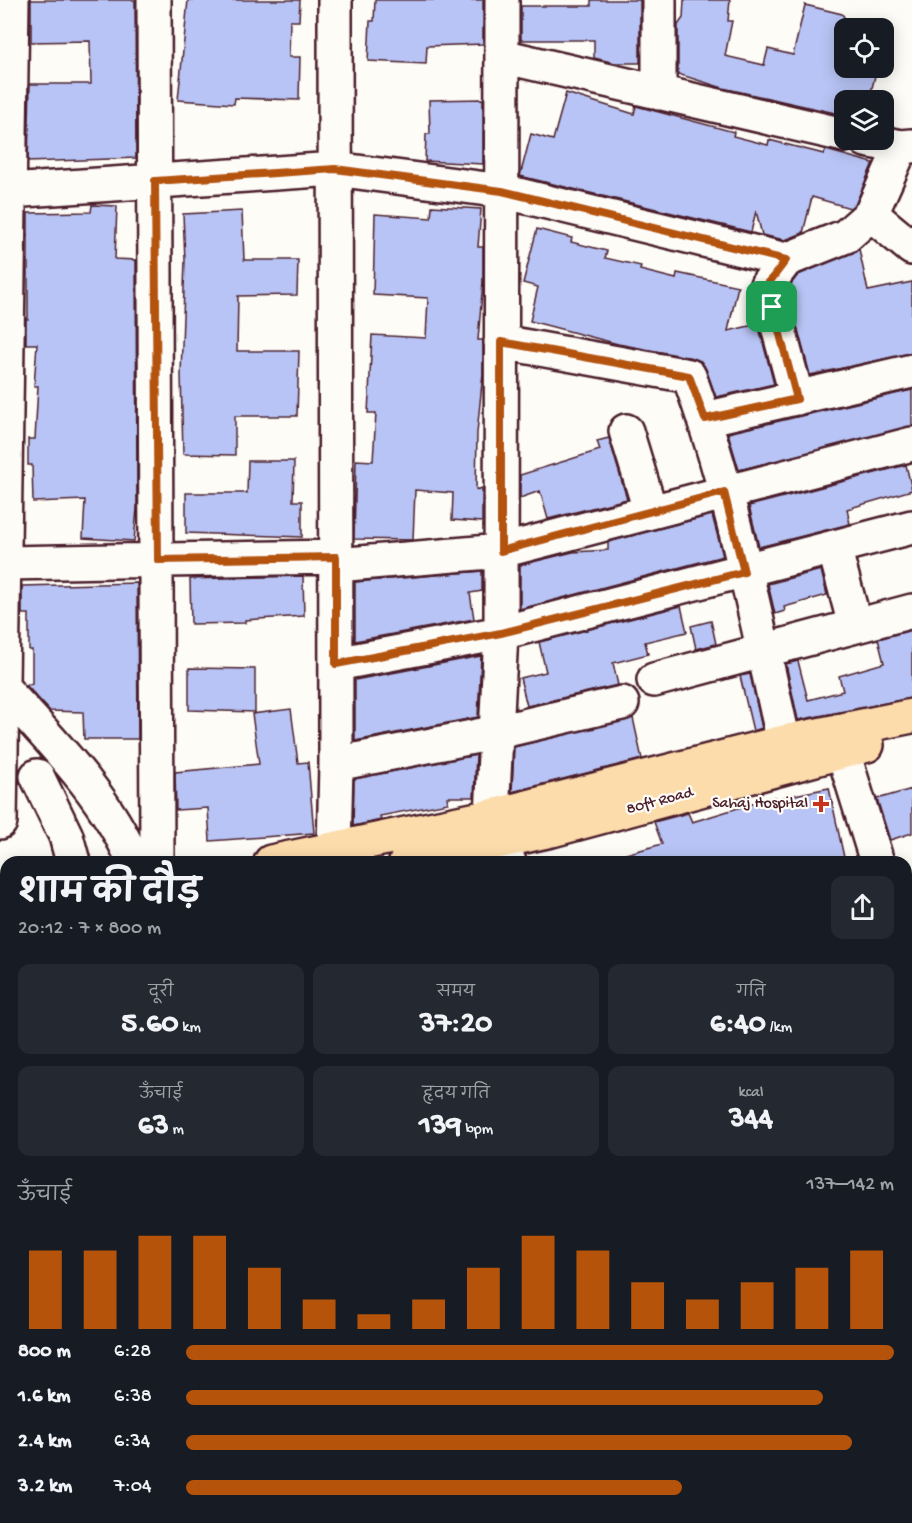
<!DOCTYPE html>
<html lang="hi">
<head>
<meta charset="utf-8">
<style>
	body { margin:0; font-family:"Gochi Hand","Playpen Sans Deva",sans-serif; background:#242831; color:#f1f3f6; height:100vh; display:flex; flex-direction:column; font-size:22px; white-space:nowrap }
	* { box-sizing:border-box; margin:0 }
	p { font-size:20px; color:#9ea1a6 }
	.icon { flex:none; width:33px; height:33px; fill:none; stroke:currentColor; stroke-width:2; stroke-linecap:round; stroke-linejoin:round }
	.map { position:relative; flex:1; overflow:hidden }
	.drawer { position:absolute; left:0px; top:856px; width:912px; height:668px; display:flex; flex-direction:column; background:#171b24; border-radius:18px 18px 0 0; box-shadow:0 3px 15px #0003 }
	.drawer>* { flex:none }
	.buttons { position:absolute; left:834px; top:18px; display:grid; gap:12px }
	.buttons a { display:grid; place-items:center; width:60px; height:60px; border-radius:12px; background:#171b24; box-shadow:0 3px 15px #0003; font-size:30px }
	.pin { position:absolute; display:grid; place-items:center; width:51px; height:51px; color:#fff; margin:-26px; border-radius:12px; box-shadow:0 3px 9px #0006 }
	.round { display:grid; place-items:center; flex:none; width:63px; height:63px; border-radius:12px; background:#242831 }
	.headline { display:flex; align-items:center; justify-content:space-between; height:102px; padding:0 18px }
	h1 { font-size:33px; font-weight:700; line-height:45px }
	.figures { display:grid; grid-template-columns:repeat(3,1fr); gap:9px; height:102px; padding:6px 18px }
	.figures div { display:grid; align-content:center; border-radius:12px; background:#242831; text-align:center }
	.figures b { font-size:30px; font-weight:700 }
	.figures small { font-size:16px; font-weight:400 }
	.figures p { font-size:16px }
	.chart { height:168px; padding:12px 18px }
	.chart p { display:flex; justify-content:space-between }
	.chart svg { width:100%; height:108px; margin-top:6px; stroke:#b45309; stroke-width:6 }
	ul { padding:0 18px; list-style:none; font-size:20px }
	li { display:grid; grid-template-columns:96px 72px 1fr; align-items:center; height:45px }
	li i { height:15px; border-radius:8px; background:#b45309 }
	.map>svg:first-child { display:block }
	.building { fill:#b8c4f5; stroke:#4a1f2b; stroke-width:1.5 }
	.lines { fill:none; stroke-linecap:round; stroke-linejoin:round }
	.minor-casing { stroke:#4a1f2b; stroke-width:38 }
	.major-casing { stroke:#4a1f2b; stroke-width:38 }
	.minor { stroke:#fdfcf7; stroke-width:33 }
	.major { stroke:#fddcac; stroke-width:33 }
	.route-casing { stroke:#fff; stroke-width:12 }
	.route { stroke:#b45309; stroke-width:8 }
	.poi-dot { fill:#c8321e; stroke:#fdfcf7; stroke-width:2 }
	.labels { text-anchor:middle; dominant-baseline:central; stroke-width:4.5; stroke-linejoin:round; paint-order:stroke }
	.street-label { font-size:16px; fill:#4a1f2b; stroke:#fdfcf7 }
	.poi-label { font-size:16px; fill:#4a1f2b; stroke:#fdfcf7; text-anchor:end }
</style>
</head>
<body>
<div class="map">
<svg width="912" height="1523" viewBox="0 0 912 1523">
	<rect width="100%" height="100%" fill="#fdfcf7"/>
	<filter id="ink" filterUnits="userSpaceOnUse"><feTurbulence type="fractalNoise" baseFrequency=".0167" numOctaves="2"/><feDisplacementMap in="SourceGraphic" scale="12" xChannelSelector="R" yChannelSelector="G"/><feConvolveMatrix kernelMatrix="1 2 1 2 8 2 1 2 1" color-interpolation-filters="sRGB"/></filter>
	<g filter="url(#ink)">
		<!-- building -->
		<path class="building" d="M 31,0 L 135,0 L 136,158 L 28,162 L 30,84 L 91,84 L 90,41 L 31,42 Z
			M 188,0 L 300,0 L 299,21 L 290,21 L 289,57 L 300,57 L 299,100 L 235,98 L 234,104 L 178,100 Z
			M 375,0 L 483,0 L 483,44 L 427,46 L 426,64 L 368,61 L 370,21 L 374,21 Z
			M 591,0 L 640,0 L 640,63 L 615,63 L 594,58 L 594,40 L 521,40 L 521,6 L 591,6 Z
			M 684,0 L 730,0 L 728,21 L 732,21 L 725,56 L 764,65 L 768,49 L 793,55 L 805,5 L 842,14 L 844,17 L 844,68 L 877,68 L 869,100 L 844,100 L 844,115 L 723,88 L 678,74 L 678,25 L 683,18 Z
			M 566,93 L 634,114 L 636,106 L 640,107 L 734,132 L 733,136 L 768,145 L 769,140 L 824,154 L 826,150 L 873,163 L 856,203 L 850,208 L 812,197 L 803,233 L 785,240 L 762,235 L 756,211 L 751,232 L 520,176 L 531,134 L 553,140 Z
			M 483,99 L 483,164 L 425,161 L 426,134 L 430,134 L 429,100 Z
			M 92,205 L 117,206 L 115,259 L 136,260 L 137,508 L 134,541 L 83,538 L 85,500 L 33,502 L 32,465 L 28,465 L 28,439 L 35,439 L 38,386 L 34,386 L 37,344 L 26,344 L 26,319 L 28,319 L 28,213 L 91,212 Z
			M 432,206 L 481,209 L 478,247 L 483,247 L 483,281 L 478,340 L 483,340 L 483,373 L 477,433 L 476,490 L 482,488 L 482,522 L 452,520 L 453,493 L 415,490 L 413,540 L 354,539 L 356,460 L 373,461 L 376,413 L 368,413 L 372,335 L 426,338 L 428,298 L 373,295 L 375,214 L 431,218 Z
			M 242,211 L 244,260 L 298,260 L 297,295 L 238,296 L 237,351 L 299,351 L 297,416 L 235,416 L 235,455 L 183,454 L 181,374 L 185,260 L 183,214 Z
			M 537,229 L 572,238 L 571,242 L 607,251 L 605,258 L 641,266 L 640,270 L 676,279 L 677,273 L 738,286 L 728,331 L 758,324 L 774,384 L 716,397 L 706,369 L 701,361 L 693,358 L 618,344 L 530,321 L 538,287 L 523,283 Z
			M 859,249 L 868,291 L 912,282 L 912,353 L 810,375 L 787,289 L 798,275 Z
			M 912,390 L 912,426 L 739,470 L 728,433 Z
			M 609,438 L 627,499 L 548,519 L 540,491 L 520,498 L 520,475 L 600,450 L 597,441 Z
			M 248,461 L 294,461 L 293,501 L 302,501 L 302,537 L 186,533 L 186,493 L 247,493 Z
			M 906,465 L 912,490 L 847,509 L 850,524 L 759,547 L 749,506 Z
			M 712,515 L 723,556 L 520,609 L 520,565 L 573,552 L 608,550 L 608,542 Z
			M 821,570 L 827,595 L 784,607 L 785,611 L 775,614 L 768,584 Z
			M 482,571 L 482,591 L 470,593 L 474,619 L 355,641 L 355,582 Z
			M 303,576 L 304,616 L 245,620 L 245,623 L 191,624 L 190,579 Z
			M 137,583 L 138,739 L 84,739 L 83,712 L 50,711 L 26,685 L 32,684 L 32,650 L 29,650 L 29,614 L 22,614 L 22,586 Z
			M 681,606 L 687,632 L 645,642 L 648,654 L 613,663 L 618,685 L 527,706 L 520,678 L 546,672 L 539,642 Z
			M 711,621 L 716,644 L 696,649 L 691,626 Z
			M 912,630 L 912,698 L 798,720 L 786,664 L 798,661 L 808,700 L 843,691 L 839,676 L 884,663 L 878,639 Z
			M 481,656 L 478,717 L 355,741 L 355,680 Z
			M 189,668 L 255,669 L 255,712 L 189,710 Z
			M 750,674 L 762,728 L 753,731 L 740,676 Z
			M 291,709 L 298,763 L 308,762 L 314,833 L 210,841 L 208,808 L 176,810 L 175,772 L 259,764 L 252,714 Z
			M 633,718 L 642,759 L 512,792 L 514,747 Z
			M 476,755 L 474,797 L 447,797 L 448,803 L 380,816 L 381,820 L 353,826 L 354,779 Z
			M 829,788 L 845,862 L 616,862 L 615,857 L 662,844 L 654,822 L 688,813 L 692,822 L 774,797 L 775,799 Z
			M 912,789 L 912,833 L 890,840 L 877,799 Z"/>
		<g class="lines">
			<defs>
				<path id="minor" d="M 154,0 L 157,862
					M 502,0 L 501,633 L 492,816 L 509,862
					M 502,56 L 844,135
					M 659,93 L 659,0
					M 866,140 L 901,147 L 912,146
					M 9,191 L 335,169 L 502,191 L 786,260 L 846,236 L 871,214 L 901,147
					M 871,214 L 912,248
					M 786,260 L 767,285 L 797,398
					M 501,342 L 689,376 C 732,493 756,619 784,742
					M 705,419 L 912,371
					M 626,431 L 650,510
					M 834,547 L 855,625
					M 5,563 L 336,557
					M 336,565 L 501,551 L 912,444
					M 336,664 L 501,633 L 912,527
					M 654,680 L 912,611
					M 2,687 C 51,741 106,795 134,862
					M 843,752 L 877,862
					M 336,764 L 498,732 L 622,703
					M 37,776 L 66,836 L 73,862
					M 0,822 L 12,0
					M 334,850 L 336,764 L 335,0
					M 912,953 L 906,954 L 912,967
					M 0,1300 L 6,1299
					M 906,1307 L 912,1318
					M 906,1381 L 912,1376
					M 0,1510 L 6,1504
					M 41,1518 L 45,1523
					M 628,1518 L 631,1523
					M 847,1518 L 857,1523
					M 413,1523 L 419,1518"/>
				<path id="major" d="M 271,862 L 492,816 L 784,742 L 912,716
					M 406,862 L 552,830 L 867,745
					M 0,917 L 6,916"/>
			</defs>
			<!-- minor casing -->
			<use href="#minor" class="minor-casing"/>
			<!-- major casing -->
			<use href="#major" class="major-casing"/>
			<!-- minor -->
			<use href="#minor" class="minor"/>
			<!-- major -->
			<use href="#major" class="major"/>
		</g>
	</g>
	<g class="lines" filter="url(#ink)">
		<defs>
			<path id="route" d="M 335,169 L 502,191 L 786,260 L 767,285 L 797,399 L 705,419 L 689,376 L 501,342 L 501,551 L 724,492 L 744,572 L 501,633 L 336,664 L 336,557 L 158,560 L 155,181 Z"/>
		</defs>
		<!-- route casing -->
		<use href="#route" class="route-casing"/>
		<!-- route -->
		<use href="#route" class="route"/>
	</g>
	<!-- markers -->
	<path class="poi-dot" d="M818 795h6v6h6v6h-6v6h-6v-6h-6v-6h6z"/>
	<g class="labels">
		<!-- street labels -->
		<g class="street-label">
			<text transform="translate(660 802) rotate(-15)">80ft Road</text>
		</g>
		<!-- poi labels -->
		<g class="poi-label">
			<text x="808" y="804">Sahaj Hospital</text>
		</g>
	</g>
</svg>
<div class="buttons">
<a><svg class="icon" aria-label="locate" viewBox="0 0 24 24"><circle cx="12" cy="12" r="6"/><path d="M12 2v4M12 18v4M2 12h4M18 12h4"/></svg></a>
<a><svg class="icon" aria-label="layers" viewBox="0 0 24 24"><path d="M12 4l9 5-9 5-9-5zM3 14l9 5 9-5"/></svg></a>
</div>
<div class="pin" style="left:772px;top:307px;background:#1e9e55"><svg class="icon" aria-label="arrive" viewBox="0 0 24 24"><path d="M6 21V4h12l-3 4 3 4H6"/></svg></div>
<section class="drawer">
<div class="headline"><div><h1>शाम की दौड़</h1><p>20:12 · 7 × 800 m</p></div><a class="round"><svg class="icon" aria-label="share" viewBox="0 0 24 24"><path d="M12 15V3M7 8l5-5 5 5M5 13v7h14v-7"/></svg></a></div>
<div class="figures">
<div><p>दूरी</p><b>5.60<small> km</small></b></div>
<div><p>समय</p><b>37:20</b></div>
<div><p>गति</p><b>6:40<small> /km</small></b></div>
</div>
<div class="figures">
<div><p>ऊँचाई</p><b>63<small> m</small></b></div>
<div><p>हृदय गति</p><b>139<small> bpm</small></b></div>
<div><p>kcal</p><b>344</b></div>
</div>
<div class="chart"><p><span>ऊँचाई</span>137–142 m</p>
<svg viewBox="0 0 160 44" preserveAspectRatio="none"><path d="M5 44V12M15 44V12M25 44V6M35 44V6M45 44V19M55 44V32M65 44V38M75 44V32M85 44V19M95 44V6M105 44V12M115 44V25M125 44V32M135 44V25M145 44V19M155 44V12"/></svg>
</div>
<ul>
<li><b>800 m</b>6:28<i style="width:100%"></i></li>
<li><b>1.6 km</b>6:38<i style="width:90%"></i></li>
<li><b>2.4 km</b>6:34<i style="width:94%"></i></li>
<li><b>3.2 km</b>7:04<i style="width:70%"></i></li>
</ul>
</section>
</div>
</body>
</html>
